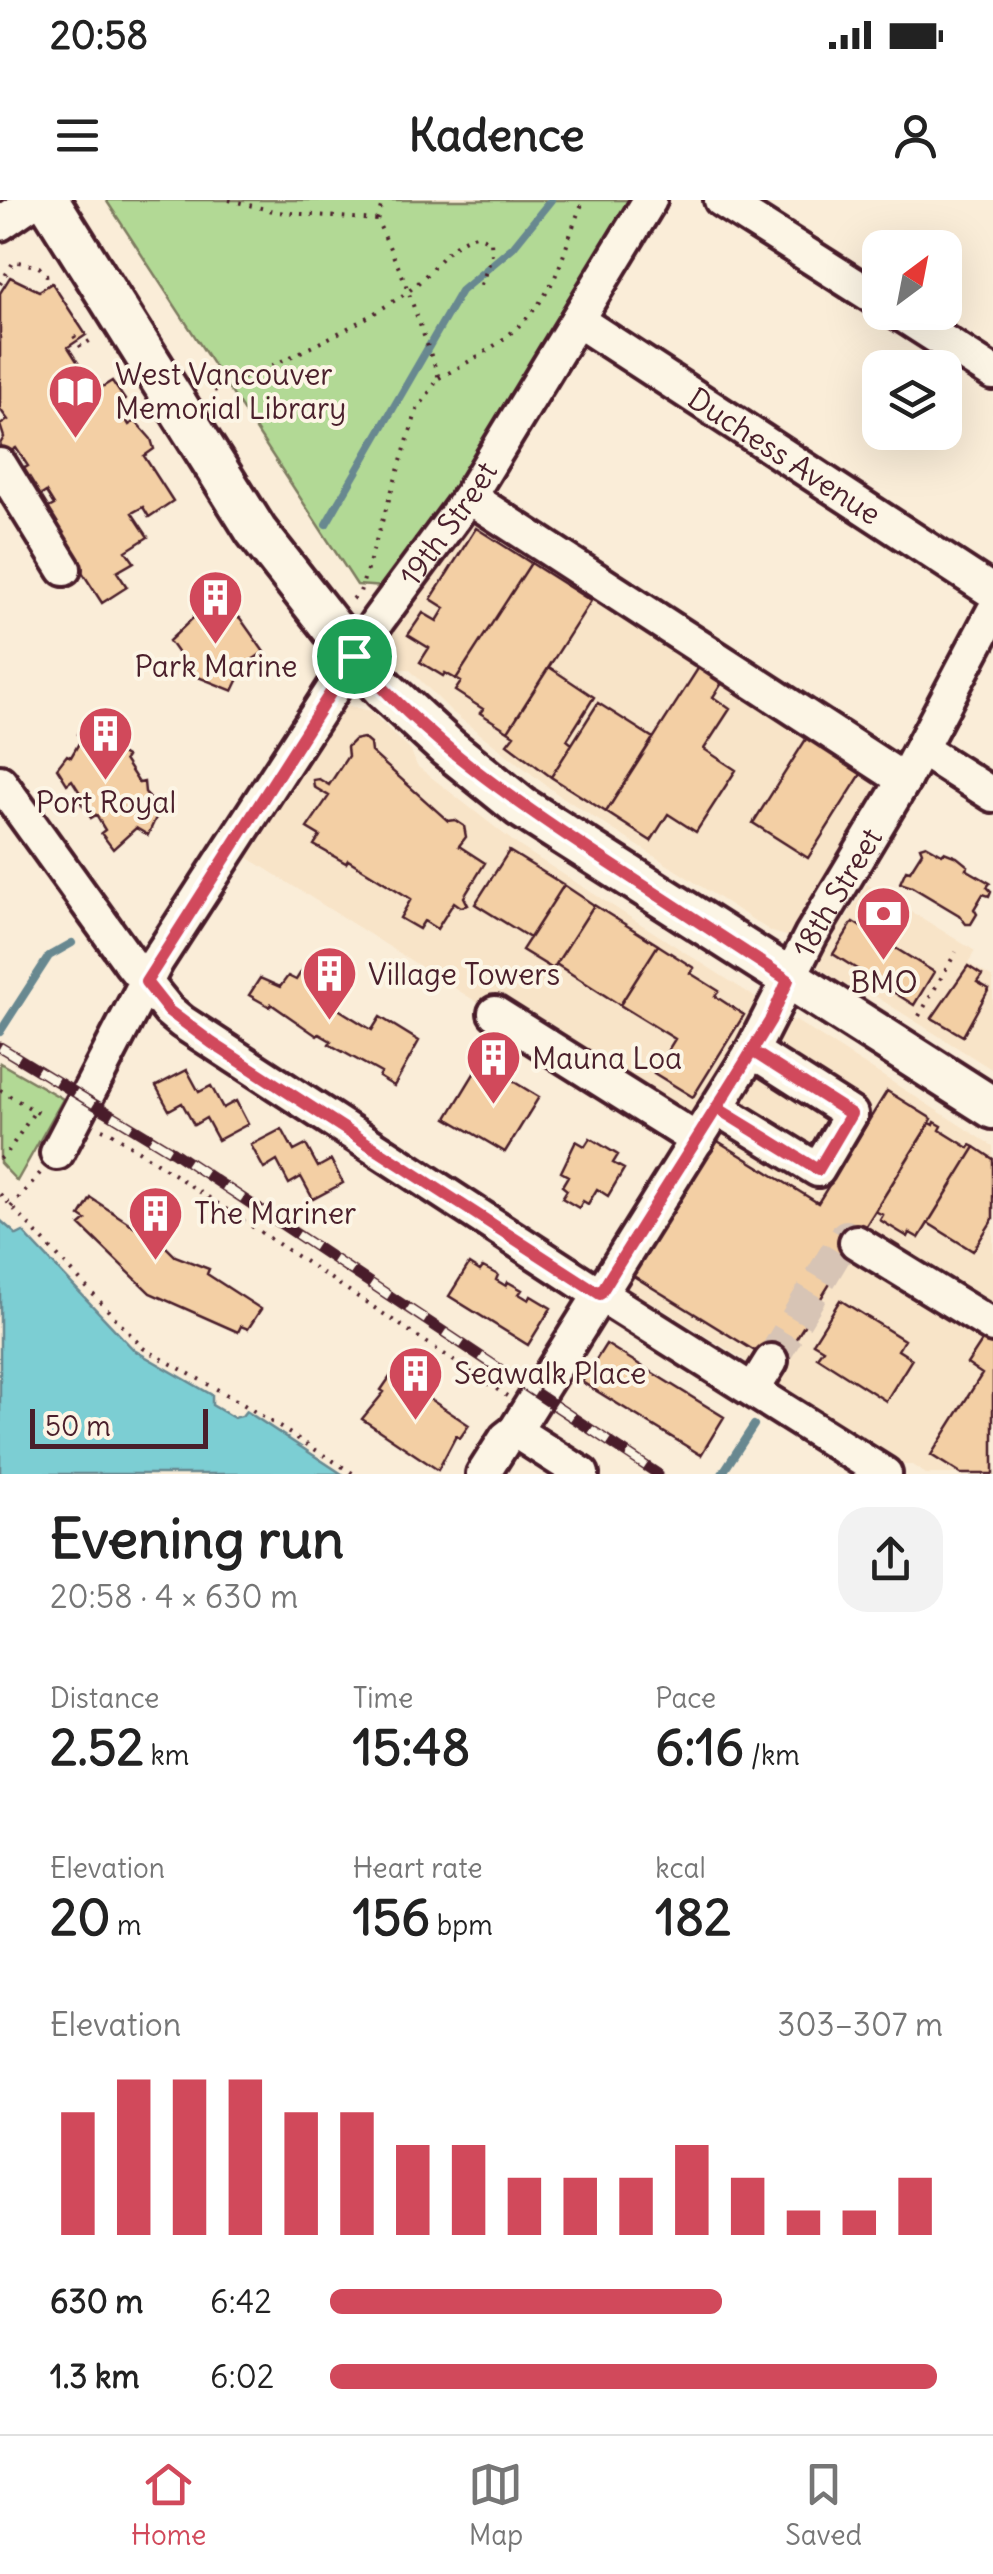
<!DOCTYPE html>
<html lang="en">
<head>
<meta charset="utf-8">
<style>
	body { margin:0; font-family:Delius,sans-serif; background:#f2f2f2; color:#222; height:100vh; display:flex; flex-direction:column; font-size:38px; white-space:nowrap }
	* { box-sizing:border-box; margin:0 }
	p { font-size:32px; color:#767676 }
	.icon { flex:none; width:55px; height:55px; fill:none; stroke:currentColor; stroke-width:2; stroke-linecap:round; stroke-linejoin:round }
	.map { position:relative; height:1274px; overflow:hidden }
	.sheet { display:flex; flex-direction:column; background:#fff; flex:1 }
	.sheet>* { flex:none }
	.needle { width:65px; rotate:32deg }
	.fabs { position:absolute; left:862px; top:30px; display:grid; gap:20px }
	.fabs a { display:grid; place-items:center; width:100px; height:100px; border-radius:20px; background:#fff; box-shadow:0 10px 40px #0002; font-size:50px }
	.scale { position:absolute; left:30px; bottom:25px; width:178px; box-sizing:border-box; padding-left:10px; border:5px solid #4a1f2b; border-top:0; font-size:28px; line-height:35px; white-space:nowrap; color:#4a1f2b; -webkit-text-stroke:8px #fcf5e5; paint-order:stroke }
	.pin { position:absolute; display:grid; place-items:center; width:85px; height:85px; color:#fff; margin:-42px; border:5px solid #fff; border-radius:50%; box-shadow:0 2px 10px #0007 }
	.round { display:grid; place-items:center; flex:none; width:105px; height:105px; border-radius:30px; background:#f2f2f2 }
	.overview { display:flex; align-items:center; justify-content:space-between; height:170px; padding:0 50px }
	h1 { font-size:55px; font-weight:800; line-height:75px }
	.metrics { display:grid; grid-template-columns:repeat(3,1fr); gap:15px; height:170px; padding:10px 50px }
	.metrics div { display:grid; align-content:center }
	.metrics b { font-size:50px; font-weight:800 }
	.metrics small { font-size:28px; font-weight:400 }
	.metrics p { font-size:28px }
	.chart { height:280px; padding:20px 50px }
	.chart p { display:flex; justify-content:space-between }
	.chart svg { width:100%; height:180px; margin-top:10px; stroke:#d1495b; stroke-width:6 }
	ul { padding:0 50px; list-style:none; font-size:32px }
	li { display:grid; grid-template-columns:160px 120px 1fr; align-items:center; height:75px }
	li i { height:25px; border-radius:12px; background:#d1495b }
	.status { display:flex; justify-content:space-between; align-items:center; height:70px; padding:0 50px; background:#fff; direction:ltr }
	.status svg { height:28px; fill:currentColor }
	header { display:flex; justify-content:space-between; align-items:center; height:130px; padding:0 50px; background:#fff; font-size:45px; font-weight:800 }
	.dock { display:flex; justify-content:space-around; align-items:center; height:140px; border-top:2px solid #e0e0e0; background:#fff; font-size:28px; color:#767676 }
	.dock a { display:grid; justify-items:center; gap:5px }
	.dock .on { color:#d1495b }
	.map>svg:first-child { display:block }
	.built { fill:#f8e4c8 }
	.green { fill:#b2d995; stroke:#7e7c60; stroke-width:2.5 }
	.water { fill:#7cced3; stroke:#688890; stroke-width:2.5 }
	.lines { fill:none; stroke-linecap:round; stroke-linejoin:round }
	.stream { stroke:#688890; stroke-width:8 }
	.building { fill:#f3cfa4; stroke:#4a1f2b; stroke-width:2.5 }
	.minor-tunnel { stroke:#d7c4b5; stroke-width:32; stroke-dasharray:32 16; stroke-linecap:butt }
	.minor-casing { stroke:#4a1f2b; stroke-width:40 }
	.major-casing { stroke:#4a1f2b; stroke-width:48 }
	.path { stroke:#4a1f2b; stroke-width:4; stroke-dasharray:2.5 8; stroke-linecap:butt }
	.minor { stroke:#fcf5e5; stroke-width:32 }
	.major { stroke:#fcf5e5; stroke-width:40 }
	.rail-casing { stroke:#4a1f2b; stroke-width:11 }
	.rail { stroke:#fcf5e5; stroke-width:8; stroke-dasharray:22; stroke-linecap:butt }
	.route-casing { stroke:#fff; stroke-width:20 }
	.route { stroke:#d1495b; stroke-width:12 }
	.labels { text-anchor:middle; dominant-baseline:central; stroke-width:8; stroke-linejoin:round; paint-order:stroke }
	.poi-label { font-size:30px; fill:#4a1f2b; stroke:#fcf5e5; text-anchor:start }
	.street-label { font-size:30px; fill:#4a1f2b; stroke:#fcf5e5 }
</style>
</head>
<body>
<div class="status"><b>20:58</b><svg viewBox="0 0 49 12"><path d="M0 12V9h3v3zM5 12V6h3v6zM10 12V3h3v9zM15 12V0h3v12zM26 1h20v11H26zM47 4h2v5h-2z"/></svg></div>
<header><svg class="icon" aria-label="menu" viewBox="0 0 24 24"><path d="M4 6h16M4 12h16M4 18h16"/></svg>Kadence<svg class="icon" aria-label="person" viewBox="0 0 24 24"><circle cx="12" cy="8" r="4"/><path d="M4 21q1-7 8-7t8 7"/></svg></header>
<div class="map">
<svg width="993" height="1274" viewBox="0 0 993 1274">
	<rect width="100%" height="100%" fill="#faedd8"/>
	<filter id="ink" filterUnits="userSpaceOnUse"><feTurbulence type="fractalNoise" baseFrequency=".01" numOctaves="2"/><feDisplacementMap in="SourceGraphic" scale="20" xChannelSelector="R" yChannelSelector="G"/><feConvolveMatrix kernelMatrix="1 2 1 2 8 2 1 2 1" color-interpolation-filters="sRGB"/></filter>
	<g filter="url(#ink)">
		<!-- built -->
		<path class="built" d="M 475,318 L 885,579 L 793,732 L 787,736 L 772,732 L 556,593 L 452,512 L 409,469 L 400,469 L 386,454 L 383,440 L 467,321 Z
			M 349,506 L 370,511 L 411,551 L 417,566 L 519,646 L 761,801 L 692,916 L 694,921 L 686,934 L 247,657 L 336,514 Z
			M 867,684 L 975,751 L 968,763 L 993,778 L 993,870 L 856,784 L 846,786 L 819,768 L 817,758 L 821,748 L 835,727 L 844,721 Z
			M 785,820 L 796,821 L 993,946 L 993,1274 L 926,1274 L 912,1265 L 899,1265 L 752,1171 L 743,1159 L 648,1100 L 637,1100 L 621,1084 Z"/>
		<!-- green -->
		<path class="green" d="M 106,0 L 637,0 L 399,388 L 357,385 Z
			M 0,863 L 63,899 L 17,981 L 0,963 Z"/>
		<!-- water -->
		<path class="water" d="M 0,1020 L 17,1035 L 23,1032 L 134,1150 L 212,1195 L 212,1205 L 234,1218 L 242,1216 L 246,1211 L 342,1274 L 0,1274 Z"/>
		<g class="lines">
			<!-- stream -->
			<path class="stream" d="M 326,324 L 461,91 L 513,47 L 551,0
				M 0,832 L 49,756 L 72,743
				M 722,1274 L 754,1225"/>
		</g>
		<!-- building -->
		<path class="building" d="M 10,77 L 39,91 L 52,83 L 86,135 L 68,147 L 96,191 L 112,181 L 125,200 L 117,205 L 129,225 L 135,221 L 151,239 L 154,249 L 144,256 L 173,301 L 149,317 L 143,307 L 132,313 L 148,337 L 126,351 L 134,362 L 117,372 L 127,387 L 102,403 L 43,311 L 54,305 L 46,292 L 40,296 L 36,289 L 31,293 L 18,272 L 28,266 L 16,248 L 6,254 L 0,244 L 4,237 L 0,225 L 8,220 L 0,209 L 0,93 Z
			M 476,328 L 531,363 L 456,479 L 445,473 L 443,476 L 420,462 L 429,448 L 408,435 L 423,413 L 437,421 L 445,408 L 431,399 Z
			M 531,363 L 591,401 L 508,531 L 480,513 L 483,509 L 455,491 L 461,482 L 456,479 Z
			M 200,402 L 240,418 L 264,452 L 246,464 L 233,491 L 193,475 L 169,441 L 193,418 Z
			M 549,467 L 594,497 L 567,540 L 572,544 L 551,577 L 507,544 L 514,535 L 508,531 Z
			M 699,467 L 722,483 L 713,497 L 730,509 L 704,549 L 736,570 L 696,632 L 668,614 L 651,641 L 606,612 Z
			M 598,503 L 653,538 L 606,612 L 551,577 Z
			M 89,517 L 115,530 L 110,539 L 118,552 L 126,557 L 124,560 L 139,583 L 144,582 L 145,592 L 159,611 L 148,635 L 136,628 L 113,649 L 101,633 L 105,630 L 96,615 L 91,618 L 78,598 L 82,596 L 72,580 L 67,584 L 57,568 L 67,555 L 71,557 L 82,538 L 78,534 Z
			M 808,536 L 863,571 L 808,658 L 753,623 Z
			M 363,538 L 370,544 L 371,552 L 448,621 L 455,620 L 464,626 L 466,637 L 459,646 L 485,663 L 464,697 L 468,705 L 461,707 L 454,702 L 437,729 L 424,721 L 419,729 L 400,718 L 411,699 L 348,660 L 346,663 L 314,645 L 320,636 L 307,628 L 329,596 L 314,587 L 313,580 L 319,579 L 329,585 L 348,556 L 347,547 L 354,540 Z
			M 926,645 L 942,654 L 944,652 L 957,657 L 968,666 L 966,669 L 990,683 L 987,687 L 991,691 L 989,696 L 983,694 L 974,709 L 977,714 L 971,724 L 966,724 L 959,715 L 912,687 L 900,683 L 906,670 L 910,671 L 922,652 L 920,647 Z
			M 509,651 L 564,685 L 530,738 L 475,704 Z
			M 564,685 L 594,705 L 553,769 L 522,750 Z
			M 594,705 L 658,745 L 620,805 L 556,764 Z
			M 853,722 L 934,772 L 914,805 L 833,754 Z
			M 658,745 L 694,768 L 690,773 L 719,791 L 715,796 L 744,815 L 693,897 L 654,873 L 675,839 L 620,805 Z
			M 968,766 L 982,775 L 977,782 L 989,789 L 963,836 L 932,818 Z
			M 303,769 L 308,772 L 305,778 L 319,787 L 314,794 L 372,830 L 380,817 L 419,841 L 394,886 L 379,877 L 381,873 L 329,844 L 331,841 L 319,834 L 317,836 L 271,804 L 270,807 L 249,795 L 260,778 L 280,787 L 288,776 L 296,780 Z
			M 481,862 L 539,897 L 505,952 L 447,918 Z
			M 187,870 L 199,892 L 211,886 L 223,908 L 236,901 L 248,924 L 218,940 L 206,918 L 194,925 L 182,903 L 169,910 L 156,886 Z
			M 887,891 L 932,919 L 779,1166 L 632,1075 L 716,940 L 818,1003 Z
			M 935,922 L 942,926 L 940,930 L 969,948 L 971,945 L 975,947 L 919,1038 L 910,1033 L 908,1037 L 880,1020 L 883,1015 L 875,1011 L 930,923 L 934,925 Z
			M 282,929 L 294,951 L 306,945 L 318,967 L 331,960 L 343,983 L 313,999 L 301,977 L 289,984 L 277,961 L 264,969 L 251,945 Z
			M 590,938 L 618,955 L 613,963 L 624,969 L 608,996 L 597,989 L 588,1004 L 583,1001 L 579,1008 L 562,998 L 567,990 L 562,986 L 568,976 L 561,972 L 576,941 L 585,946 Z
			M 975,947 L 993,959 L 993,1019 L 973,1051 L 928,1023 Z
			M 91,998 L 144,1033 L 148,1029 L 175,1056 L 209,1069 L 207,1074 L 261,1109 L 248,1129 L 241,1126 L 238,1132 L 150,1093 L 80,1025 L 86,1020 L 80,1016 Z
			M 469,1064 L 480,1071 L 483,1067 L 498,1075 L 496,1080 L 506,1086 L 508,1082 L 522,1090 L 519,1094 L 529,1100 L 531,1096 L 551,1108 L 528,1145 L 449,1096 Z
			M 840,1100 L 904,1140 L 898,1150 L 912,1159 L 886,1201 L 817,1157 L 823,1149 L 813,1143 Z
			M 986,1135 L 993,1139 L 993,1274 L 961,1274 L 931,1255 L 982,1174 L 967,1164 Z
			M 606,1144 L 724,1217 L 701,1255 L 582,1182 Z
			M 392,1174 L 469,1225 L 460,1238 L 456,1236 L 438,1270 L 362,1219 L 384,1192 L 381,1190 Z"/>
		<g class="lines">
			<!-- minor-tunnel -->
			<path class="minor-tunnel" d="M 771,1161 L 846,1036 L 856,1042"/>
			<defs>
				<g id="minor">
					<path d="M 721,0 L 880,101"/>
					<path d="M 0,24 L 35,0"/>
					<path d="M 898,112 L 993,173"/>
					<path id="s1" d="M 577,120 L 993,392"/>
					<path d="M 0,265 L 64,369"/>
					<path d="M 469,297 L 904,580"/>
					<path d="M 921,549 L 993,595"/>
					<path d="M 0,582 L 131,764 L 169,811 L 182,822 L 582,1083 L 885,1274"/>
					<path d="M 495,813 L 697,940"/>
					<path d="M 717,908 L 818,970 L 851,914 L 752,851"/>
					<path id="s2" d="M 57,953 L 157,761 L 378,420 L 469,297 L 650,0"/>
					<path d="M 856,1042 L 993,1126"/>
					<path d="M 753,1190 L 771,1161"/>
					<path d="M 515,1231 L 582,1274"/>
					<path id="s3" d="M 483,1274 L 506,1238 L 515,1231 L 752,851 L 811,735 L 904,580 L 993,412"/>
				</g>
				<path id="major" d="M 48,0 L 256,331 L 354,456 L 384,489 L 448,548 L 521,607 L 993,908"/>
			</defs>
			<!-- minor casing -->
			<use href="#minor" class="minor-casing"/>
			<!-- major casing -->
			<use href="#major" class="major-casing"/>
			<!-- path -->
			<path class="path" d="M 229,0 L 277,12 L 377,20
				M 0,84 L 14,61 L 39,67 L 46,75 L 55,74
				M 74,136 L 81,147 L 95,137
				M 439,178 C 486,153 529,129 554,79 C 566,54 571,26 584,0
				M 214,191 C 275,165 352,130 406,93 C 432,75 445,44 476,35 L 491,41 L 492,56 L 480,87
				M 353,399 L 360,392 L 417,210 L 439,178 L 403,77 L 377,20 L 383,0
				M 919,816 L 956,752
				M 0,890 L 43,916
				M 102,929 L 110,932 L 507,1196
				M 0,959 L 7,953 L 35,911
				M 0,994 L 143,1148 L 238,1201 L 354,1274
				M 11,1007 L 41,972"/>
			<!-- minor -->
			<use href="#minor" class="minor"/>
			<!-- major -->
			<use href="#major" class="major"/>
			<defs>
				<path id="rail" d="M 0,847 L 173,952 L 658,1274"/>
			</defs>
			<!-- rail casing -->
			<use href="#rail" class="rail-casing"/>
			<!-- rail -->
			<use href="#rail" class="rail"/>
		</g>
	</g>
	<g class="lines" filter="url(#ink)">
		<defs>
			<path id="route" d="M 354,456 C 426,541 517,603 609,663 C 669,702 729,741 788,780 L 770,821 L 717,908 L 818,970 L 851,914 L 752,851 C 702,932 650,1012 600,1094 L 212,843 L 169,811 L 146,782 L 354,456"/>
		</defs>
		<!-- route casing -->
		<use href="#route" class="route-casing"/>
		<!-- route -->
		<use href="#route" class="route"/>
	</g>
	<!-- icons -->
	<defs>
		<symbol id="library-pin" viewBox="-11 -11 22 30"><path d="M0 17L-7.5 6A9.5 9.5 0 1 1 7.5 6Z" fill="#d1495b" stroke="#fcf5e5"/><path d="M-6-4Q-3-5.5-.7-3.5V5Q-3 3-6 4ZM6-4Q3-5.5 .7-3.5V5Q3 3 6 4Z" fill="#fff"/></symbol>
		<symbol id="building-pin" viewBox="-11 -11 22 30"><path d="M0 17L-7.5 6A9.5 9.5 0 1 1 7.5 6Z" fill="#d1495b" stroke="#fcf5e5"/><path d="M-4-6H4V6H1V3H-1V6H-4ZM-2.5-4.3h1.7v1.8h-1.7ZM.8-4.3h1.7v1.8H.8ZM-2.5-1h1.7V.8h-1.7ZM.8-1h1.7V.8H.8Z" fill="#fff"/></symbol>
		<symbol id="bank-pin" viewBox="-11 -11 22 30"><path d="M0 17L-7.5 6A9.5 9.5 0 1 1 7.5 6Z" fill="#d1495b" stroke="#fcf5e5"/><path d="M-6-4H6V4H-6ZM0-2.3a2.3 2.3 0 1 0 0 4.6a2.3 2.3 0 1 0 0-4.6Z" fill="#fff"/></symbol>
	</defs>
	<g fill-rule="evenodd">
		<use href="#library-pin" x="44" y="160" width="63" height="86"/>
		<use href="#building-pin" x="184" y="366" width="63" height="86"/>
		<use href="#building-pin" x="74" y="502" width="63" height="86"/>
		<use href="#bank-pin" x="852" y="682" width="63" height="86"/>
		<use href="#building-pin" x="298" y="742" width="63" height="86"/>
		<use href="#building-pin" x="462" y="826" width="63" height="86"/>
		<use href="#building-pin" x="124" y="982" width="63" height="86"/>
		<use href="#building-pin" x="384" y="1142" width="63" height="86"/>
	</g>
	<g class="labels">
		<!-- poi labels -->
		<g class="poi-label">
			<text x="115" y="174">West Vancouver<tspan x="115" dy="34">Memorial Library</tspan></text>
			<text x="216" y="466" text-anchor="middle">Park Marine</text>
			<text x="106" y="602" text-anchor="middle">Port Royal</text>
			<text x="368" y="774">Village Towers</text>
			<text x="884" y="782" text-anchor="middle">BMO</text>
			<text x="532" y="858">Mauna Loa</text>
			<text x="194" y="1013">The Mariner</text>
			<text x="454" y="1173">Seawalk Place</text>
		</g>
		<!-- street labels -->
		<g class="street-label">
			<text stroke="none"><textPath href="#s1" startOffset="248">Duchess Avenue</textPath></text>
			<text stroke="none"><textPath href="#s2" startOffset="742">19th Street</textPath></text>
			<text stroke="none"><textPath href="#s3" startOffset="682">18th Street</textPath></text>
		</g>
	</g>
</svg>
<div class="fabs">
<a><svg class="needle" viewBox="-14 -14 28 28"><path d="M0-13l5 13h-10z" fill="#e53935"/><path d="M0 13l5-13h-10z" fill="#767676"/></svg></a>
<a><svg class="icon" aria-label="layers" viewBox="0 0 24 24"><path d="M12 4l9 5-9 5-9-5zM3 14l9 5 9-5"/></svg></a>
</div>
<div class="scale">50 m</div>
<div class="pin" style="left:354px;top:456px;background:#1e9e55"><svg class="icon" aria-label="arrive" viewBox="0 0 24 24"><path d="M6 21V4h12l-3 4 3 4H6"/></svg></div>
</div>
<section class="sheet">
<div class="overview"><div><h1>Evening run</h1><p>20:58 · 4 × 630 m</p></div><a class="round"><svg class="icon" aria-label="share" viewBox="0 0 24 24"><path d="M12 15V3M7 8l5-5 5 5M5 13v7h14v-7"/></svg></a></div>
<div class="metrics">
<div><p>Distance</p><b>2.52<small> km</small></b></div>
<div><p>Time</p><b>15:48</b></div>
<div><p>Pace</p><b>6:16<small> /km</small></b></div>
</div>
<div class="metrics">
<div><p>Elevation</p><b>20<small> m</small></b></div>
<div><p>Heart rate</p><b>156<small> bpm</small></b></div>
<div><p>kcal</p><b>182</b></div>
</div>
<div class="chart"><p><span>Elevation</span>303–307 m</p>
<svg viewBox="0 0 160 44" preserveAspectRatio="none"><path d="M5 44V14M15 44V6M25 44V6M35 44V6M45 44V14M55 44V14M65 44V22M75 44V22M85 44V30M95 44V30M105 44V30M115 44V22M125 44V30M135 44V38M145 44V38M155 44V30"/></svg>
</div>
<ul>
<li><b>630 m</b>6:42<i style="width:64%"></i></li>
<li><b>1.3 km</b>6:02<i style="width:99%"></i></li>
</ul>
</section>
<nav class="dock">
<a class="on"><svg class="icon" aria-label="home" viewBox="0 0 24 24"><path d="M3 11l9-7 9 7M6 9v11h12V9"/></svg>Home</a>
<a><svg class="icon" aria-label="map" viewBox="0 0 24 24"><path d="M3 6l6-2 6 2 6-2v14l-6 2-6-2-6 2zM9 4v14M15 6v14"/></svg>Map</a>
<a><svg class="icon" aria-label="saved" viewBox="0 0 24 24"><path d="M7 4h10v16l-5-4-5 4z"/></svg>Saved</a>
</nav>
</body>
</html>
